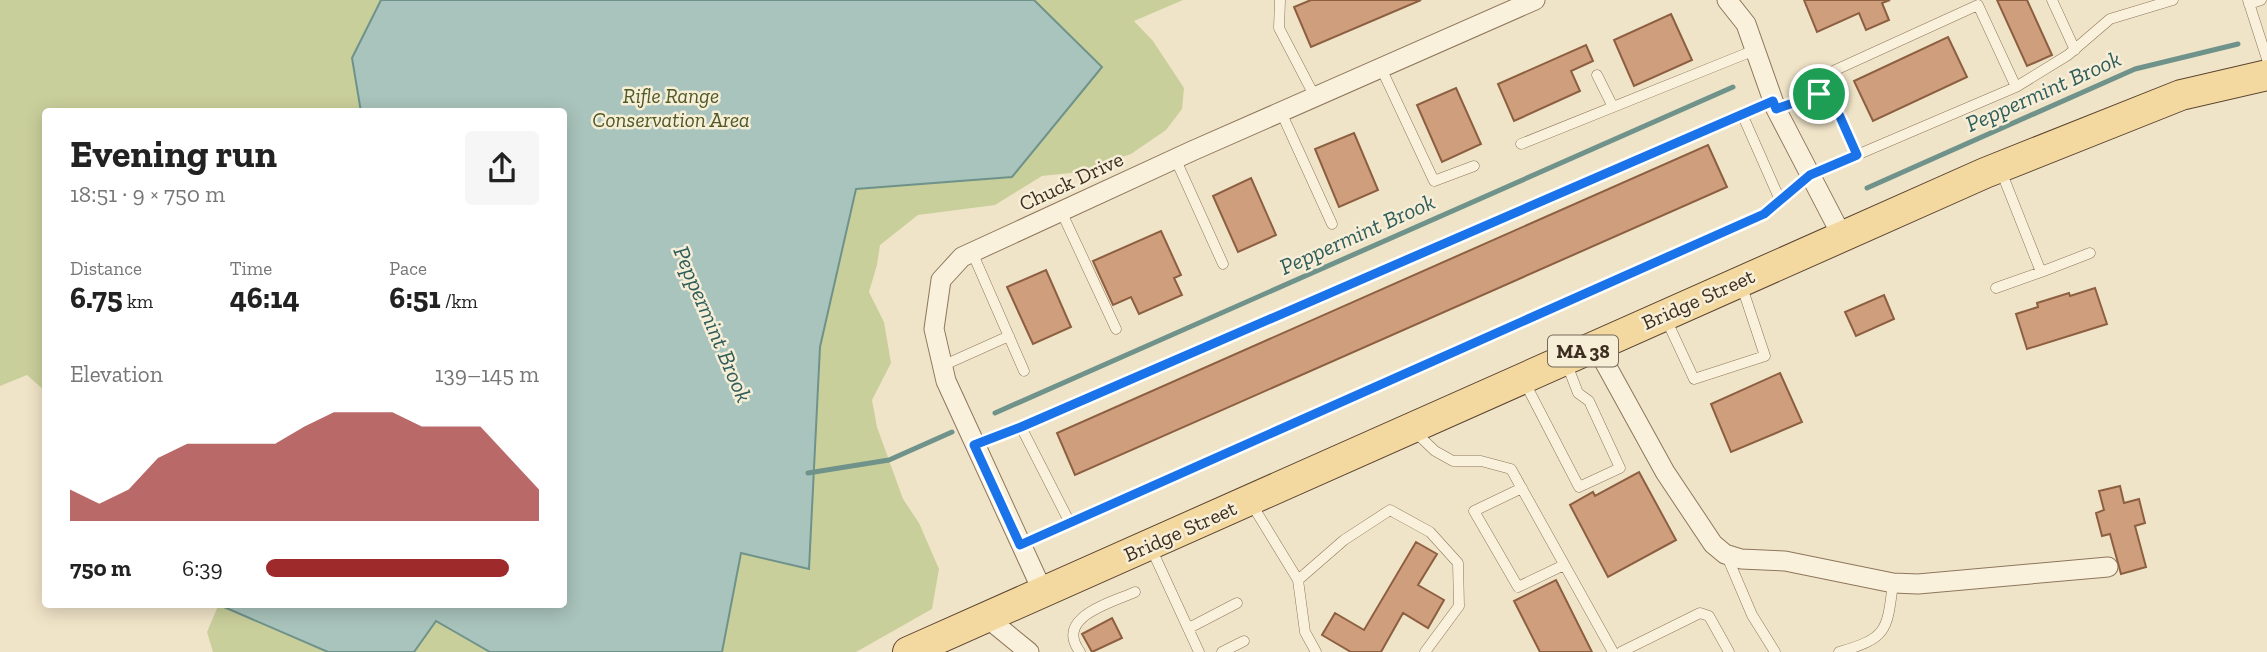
<!DOCTYPE html>
<html lang="en">
<head>
<meta charset="utf-8">
<style>
	body { margin:0; font-family:"Zilla Slab",serif; background:#f6f6f6; color:#222; height:100vh; display:flex; flex-direction:column; font-size:26px; white-space:nowrap }
	* { box-sizing:border-box; margin:0 }
	p { font-size:23px; color:#767676 }
	.icon { flex:none; width:38px; height:38px; fill:none; stroke:currentColor; stroke-width:2; stroke-linecap:round; stroke-linejoin:round }
	.map { position:relative; flex:1; overflow:hidden }
	.details { position:absolute; left:42px; top:108px; width:525px; height:500px; display:flex; flex-direction:column; background:#fff; border-radius:7px; box-shadow:0 4px 18px #0003 }
	.details>* { flex:none }
	.pin { position:absolute; display:grid; place-items:center; width:60px; height:60px; color:#fff; margin:-30px; border:4px solid #fff; border-radius:50%; box-shadow:0 2px 7px #0007 }
	.round { display:grid; place-items:center; flex:none; width:74px; height:74px; border-radius:7px; background:#f6f6f6 }
	.head { display:flex; align-items:center; justify-content:space-between; height:119px; padding:0 28px }
	h1 { font-size:38px; font-weight:700; line-height:52px }
	.stats { display:grid; grid-template-columns:repeat(3,1fr); gap:10px; height:119px; padding:7px 28px }
	.stats div { display:grid; align-content:center }
	.stats b { font-size:30px; font-weight:700 }
	.stats small { font-size:19px; font-weight:400 }
	.stats p { font-size:19px }
	.chart { height:196px; padding:14px 28px }
	.chart p { display:flex; justify-content:space-between }
	.chart svg { width:100%; height:126px; margin-top:7px; fill:#9e2a2b; opacity:.7 }
	ul { padding:0 28px; list-style:none; font-size:23px }
	li { display:grid; grid-template-columns:112px 84px 1fr; align-items:center; height:52px }
	li i { height:18px; border-radius:9px; background:#9e2a2b }
	.map>svg:first-child { display:block }
	.green { fill:#c9cf9b }
	.water { fill:#a9c4bc; stroke:#6f938a; stroke-width:2 }
	.lines { fill:none; stroke-linecap:round; stroke-linejoin:round }
	.stream { stroke:#6f938a; stroke-width:5 }
	.building { fill:#cf9f7d; stroke:#8d5f41; stroke-width:2 }
	.lane-casing { stroke:#8d765c; stroke-width:11 }
	.street-casing { stroke:#8d765c; stroke-width:21 }
	.primary-casing { stroke:#5b4430; stroke-width:32 }
	.lane { stroke:#faf1dc; stroke-width:10 }
	.street { stroke:#faf1dc; stroke-width:19 }
	.primary { stroke:#f3d9a0; stroke-width:30 }
	.route-casing { stroke:#fff; stroke-width:14 }
	.route { stroke:#1a73e8; stroke-width:9 }
	.labels { text-anchor:middle; dominant-baseline:central; stroke-width:5; stroke-linejoin:round; paint-order:stroke }
	.shield { fill:#f7eed8; stroke:#756857; stroke-width:2 }
	.shield-label { font-size:19px; font-weight:bold; fill:#3d2e20 }
	.park-label { font-size:21px; font-style:italic; fill:#4d5a26; stroke:#f7eed8 }
	.street-label { font-size:21px; fill:#3d2e20; stroke:#f7eed8 }
	.water-label { font-size:23px; font-style:italic; fill:#2f5d5a; stroke:#f7eed8 }
</style>
</head>
<body>
<div class="map">
<svg width="2267" height="652" viewBox="0 0 2267 652">
	<rect width="100%" height="100%" fill="#f0e4c8"/>
	<!-- green -->
	<path class="green" d="M 0,0 L 1183,0 L 1134,21 L 1153,41 L 1184,88 L 1182,109 L 1166,130 L 1131,154 L 1079,172 L 1042,176 L 995,205 L 918,215 L 880,245 L 877,265 L 869,292 L 884,322 L 891,363 L 872,400 L 877,427 L 903,499 L 919,523 L 939,569 L 932,609 L 856,652 L 213,652 L 207,632 L 218,606 L 564,606 L 564,112 L 46,112 L 45,391 L 27,375 L 0,386 Z"/>
	<!-- water -->
	<path class="water" d="M 381,0 L 1034,0 L 1102,67 L 1012,177 L 856,189 L 820,347 L 809,569 L 741,553 L 722,652 L 490,652 L 436,621 L 414,652 L 328,652 L 224,607 L 564,606 L 564,112 L 361,112 L 352,58 Z"/>
	<g class="lines">
		<!-- stream -->
		<path class="stream" d="M 1867,188 L 2135,69 L 2238,44
			M 995,413 L 1733,87
			M 808,473 L 889,460 L 952,432"/>
	</g>
	<!-- building -->
	<path class="building" d="M 1311,0 L 1421,0 L 1311,47 L 1294,7 Z
		M 1804,0 L 1890,0 L 1882,3 L 1889,20 L 1866,30 L 1859,13 L 1817,32 Z
		M 1997,0 L 2027,0 L 2052,55 L 2027,66 Z
		M 1671,14 L 1692,60 L 1634,86 L 1614,40 Z
		M 1948,37 L 1967,77 L 1873,121 L 1854,81 Z
		M 1586,45 L 1593,61 L 1571,71 L 1580,91 L 1514,121 L 1498,84 Z
		M 1456,88 L 1481,144 L 1442,162 L 1417,105 Z
		M 1354,133 L 1378,190 L 1339,207 L 1315,149 Z
		M 1708,145 L 1727,187 L 1075,475 L 1057,433 Z
		M 1251,178 L 1276,235 L 1238,252 L 1213,196 Z
		M 1161,231 L 1181,275 L 1174,278 L 1182,295 L 1139,314 L 1131,297 L 1113,305 L 1093,261 Z
		M 1046,270 L 1071,327 L 1033,344 L 1007,287 Z
		M 2095,288 L 2107,324 L 2027,349 L 2016,314 L 2038,307 L 2037,303 L 2069,293 L 2070,296 Z
		M 1884,295 L 1894,319 L 1856,336 L 1845,312 Z
		M 1780,373 L 1802,422 L 1731,452 L 1711,404 Z
		M 1639,472 L 1676,540 L 1608,577 L 1570,505 L 1593,492 L 1595,496 Z
		M 2120,486 L 2124,503 L 2139,499 L 2145,523 L 2135,526 L 2146,567 L 2121,574 L 2110,534 L 2102,536 L 2096,513 L 2104,510 L 2099,491 Z
		M 1416,542 L 1437,554 L 1418,585 L 1444,600 L 1428,628 L 1403,613 L 1381,652 L 1351,652 L 1322,635 L 1335,613 L 1364,630 Z
		M 1556,580 L 1592,652 L 1540,652 L 1514,601 Z
		M 1112,618 L 1122,638 L 1092,652 L 1082,634 Z"/>
	<g class="lines">
		<defs>
			<path id="lane" d="M 1280,0 L 1279,28 L 1315,97
				M 2052,0 L 2075,50
				M 2248,0 L 2267,59
				M 2249,4 L 2261,0
				M 1381,68 L 1434,181 L 1474,166
				M 1597,75 L 1613,107
				M 1825,83 L 1857,155
				M 2016,87 L 2068,55 L 2110,19 L 2173,0
				M 1281,112 L 1332,224
				M 1742,114 L 1780,200
				M 1521,144 L 1755,50
				M 1175,158 L 1223,264
				M 2001,171 L 2041,272 L 2090,253
				M 1061,211 L 1116,329
				M 972,252 L 1024,371
				M 1996,288 L 2041,272
				M 1666,319 L 1694,379 L 1765,356 L 1741,284
				M 942,366 L 1009,336
				M 1524,381 L 1579,487 L 1620,468 L 1589,401 L 1578,393 L 1566,362
				M 1021,427 L 1070,523
				M 1413,430 L 1435,451 L 1453,461 L 1481,461 L 1511,469 L 1613,652
				M 975,445 L 1021,427 L 1773,101
				M 1522,488 L 1474,511 L 1518,587 L 1564,565
				M 1251,503 L 1298,580 L 1305,632 L 1316,652
				M 1020,545 L 1764,214 L 1810,175 L 2016,87 L 1978,5 L 1831,72 L 1819,94 L 1776,109
				M 1151,548 L 1199,652
				M 1726,554 L 1752,615 L 1775,652
				M 1298,580 L 1344,540 L 1390,510 L 1430,532 L 1458,563 L 1459,606 L 1425,652
				M 1189,628 L 1237,603
				M 1080,652 C 1054,617 1111,603 1135,592
				M 1222,652 L 1244,641
				M 1621,652 L 1700,613 L 1709,616 L 1729,652
				M 1839,652 C 1887,638 1887,632 1893,583"/>
			<path id="street" d="M 1727,0 L 1746,24 L 1776,109 L 1842,236
				M 1595,345 L 1665,472 L 1713,544 L 1725,554 L 1741,559 L 1785,561 L 1893,583 L 1918,584 L 2108,567
				M 1043,592 L 946,381 L 934,329 L 941,280 L 962,257 L 1192,151 L 1535,0
				M 986,617 L 1029,652"/>
			<path id="primary" d="M 908,652 L 1985,173 L 2181,95 L 2267,75"/>
		</defs>
		<!-- lane casing -->
		<use href="#lane" class="lane-casing"/>
		<!-- street casing -->
		<use href="#street" class="street-casing"/>
		<!-- primary casing -->
		<use href="#primary" class="primary-casing"/>
		<!-- lane -->
		<use href="#lane" class="lane"/>
		<!-- street -->
		<use href="#street" class="street"/>
		<!-- primary -->
		<use href="#primary" class="primary"/>
	</g>
	<g class="lines">
		<defs>
			<path id="route" d="M 1825,83 L 1857,155 L 1810,175 L 1764,214 L 1020,545 L 974,445 L 1021,427 L 1773,101 L 1776,109 L 1819,94 Z"/>
		</defs>
		<!-- route casing -->
		<use href="#route" class="route-casing"/>
		<!-- route -->
		<use href="#route" class="route"/>
	</g>
	<g class="labels">
		<!-- shield labels -->
		<rect class="shield" x="1548" y="335.5" width="70" height="31" rx="5"/>
		<g class="shield-label">
			<text x="1583" y="351">MA 38</text>
		</g>
		<!-- park labels -->
		<g class="park-label">
			<text x="671" y="95">Rifle Range<tspan x="671" dy="24">Conservation Area</tspan></text>
		</g>
		<!-- street labels -->
		<g class="street-label">
			<text transform="translate(1071 181) rotate(-25)">Chuck Drive</text>
			<text transform="translate(1698 299) rotate(-24)">Bridge Street</text>
			<text transform="translate(1180 531) rotate(-24)">Bridge Street</text>
		</g>
		<!-- water labels -->
		<g class="water-label">
			<text transform="translate(2043 91) rotate(-24)">Peppermint Brook</text>
			<text transform="translate(1357 234) rotate(-24)">Peppermint Brook</text>
			<text transform="translate(713 324) rotate(67)">Peppermint Brook</text>
		</g>
	</g>
</svg>
<div class="pin" style="left:1819px;top:94px;background:#1e9e55"><svg class="icon" aria-label="arrive" viewBox="0 0 24 24"><path d="M6 21V4h12l-3 4 3 4H6"/></svg></div>
<section class="details">
<div class="head"><div><h1>Evening run</h1><p>18:51 · 9 × 750 m</p></div><a class="round"><svg class="icon" aria-label="share" viewBox="0 0 24 24"><path d="M12 15V3M7 8l5-5 5 5M5 13v7h14v-7"/></svg></a></div>
<div class="stats">
<div><p>Distance</p><b>6.75<small> km</small></b></div>
<div><p>Time</p><b>46:14</b></div>
<div><p>Pace</p><b>6:51<small> /km</small></b></div>
</div>
<div class="chart"><p><span>Elevation</span>139–145 m</p>
<svg viewBox="0 0 160 44" preserveAspectRatio="none"><path d="M0 44V33L10 38L20 33L30 22L40 17L50 17L60 17L70 17L80 11L90 6L100 6L110 6L120 11L130 11L140 11L150 22L160 33V44z"/></svg>
</div>
<ul>
<li><b>750 m</b>6:39<i style="width:89%"></i></li>
</ul>
</section>
</div>
</body>
</html>
